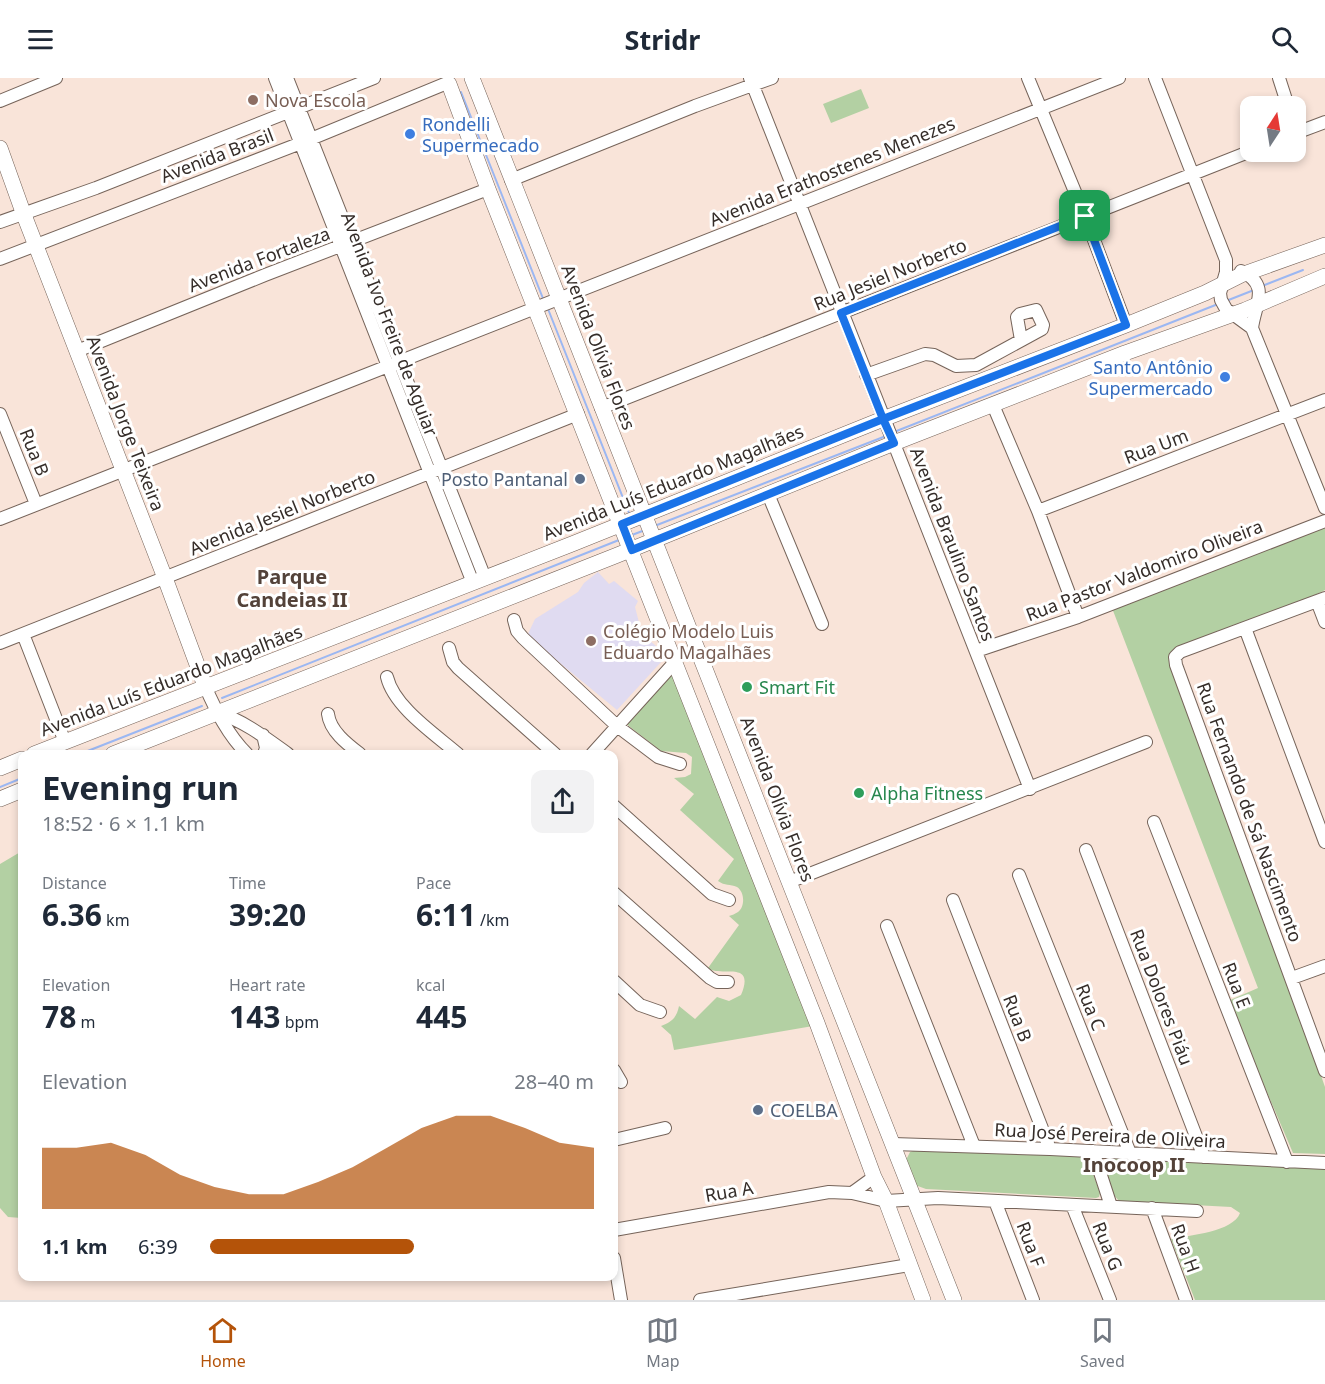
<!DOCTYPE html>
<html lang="en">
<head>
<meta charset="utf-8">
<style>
	body { margin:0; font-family:"Noto Sans",sans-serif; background:#f2f2f3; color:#1f2937; height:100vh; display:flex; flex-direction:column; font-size:22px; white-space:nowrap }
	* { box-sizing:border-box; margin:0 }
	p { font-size:20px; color:#747a83 }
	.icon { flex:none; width:33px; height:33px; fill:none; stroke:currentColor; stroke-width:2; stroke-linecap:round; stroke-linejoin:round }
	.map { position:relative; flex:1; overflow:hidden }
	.sheet { position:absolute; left:18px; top:672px; width:600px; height:531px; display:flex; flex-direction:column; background:#fff; border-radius:12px; box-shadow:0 3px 9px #0003 }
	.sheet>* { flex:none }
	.needle { width:39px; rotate:12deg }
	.buttons { position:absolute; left:1240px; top:18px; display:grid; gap:12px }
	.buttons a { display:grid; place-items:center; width:66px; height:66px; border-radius:12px; background:#fff; box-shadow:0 3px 9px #0003; font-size:30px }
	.pin { position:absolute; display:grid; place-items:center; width:51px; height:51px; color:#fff; margin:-26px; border-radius:12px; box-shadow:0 3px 9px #0006 }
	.round { display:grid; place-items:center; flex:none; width:63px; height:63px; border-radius:12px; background:#f2f2f3 }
	.summary { display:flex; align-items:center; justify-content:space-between; height:102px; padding:0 24px }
	h1 { font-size:33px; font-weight:700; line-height:45px }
	.metrics { display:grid; grid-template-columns:repeat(3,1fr); gap:9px; height:102px; padding:6px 24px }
	.metrics div { display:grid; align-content:center }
	.metrics b { font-size:30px; font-weight:700 }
	.metrics small { font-size:16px; font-weight:400 }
	.metrics p { font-size:16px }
	.chart { height:168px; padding:12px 24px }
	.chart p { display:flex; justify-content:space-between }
	.chart svg { width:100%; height:108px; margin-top:6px; fill:#b45309; opacity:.7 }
	ul { padding:0 24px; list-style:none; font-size:20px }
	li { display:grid; grid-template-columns:96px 72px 1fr; align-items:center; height:45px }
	li i { height:15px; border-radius:8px; background:#b45309 }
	header { display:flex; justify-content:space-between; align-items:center; height:78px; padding:0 24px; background:#fff; font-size:27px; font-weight:700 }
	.dock { display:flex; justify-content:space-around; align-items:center; height:84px; border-top:2px solid #e0e1e3; background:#fff; font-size:16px; color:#747a83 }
	.dock a { display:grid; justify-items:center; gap:3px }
	.dock .selected { color:#b45309 }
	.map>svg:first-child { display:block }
	.commercial { fill:#e0dbf1 }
	.green { fill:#b3d0a3 }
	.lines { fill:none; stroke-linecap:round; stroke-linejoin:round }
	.stream { stroke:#9bb7f2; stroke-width:2 }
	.minor-casing { stroke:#76645a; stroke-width:14 }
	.major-casing { stroke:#76645a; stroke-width:16 }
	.minor { stroke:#fff; stroke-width:12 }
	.major { stroke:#fff; stroke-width:15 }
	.route-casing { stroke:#fff; stroke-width:12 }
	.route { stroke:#1a73e8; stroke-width:8 }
	.education-dot { fill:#8d6e63; stroke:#fff; stroke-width:2 }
	.shop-dot { fill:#3f7fe0; stroke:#fff; stroke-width:2 }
	.service-dot { fill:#5c6f8a; stroke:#fff; stroke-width:2 }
	.leisure-dot { fill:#2e9e5b; stroke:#fff; stroke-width:2 }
	.labels { text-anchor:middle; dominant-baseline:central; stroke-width:6; stroke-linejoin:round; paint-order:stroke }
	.education-label { font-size:18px; fill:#785e54; stroke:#fff; text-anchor:start }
	.shop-label { font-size:18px; fill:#366cbe; stroke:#fff; text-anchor:start }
	.street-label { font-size:18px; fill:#352d29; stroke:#fff }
	.service-label { font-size:18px; fill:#4e5e75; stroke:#fff; text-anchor:end }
	.leisure-label { font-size:18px; fill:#27864d; stroke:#fff; text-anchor:start }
	.neighbourhood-label { font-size:20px; font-weight:bold; fill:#534239; stroke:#fff }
</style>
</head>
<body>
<header><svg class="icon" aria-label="menu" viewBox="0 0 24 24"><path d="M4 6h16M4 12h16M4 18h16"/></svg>Stridr<svg class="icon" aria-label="search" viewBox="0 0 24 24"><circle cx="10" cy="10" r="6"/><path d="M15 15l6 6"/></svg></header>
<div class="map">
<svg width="1325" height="1222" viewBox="0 0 1325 1222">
	<rect width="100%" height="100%" fill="#f9e4d9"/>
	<!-- commercial -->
	<path class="commercial" d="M 598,494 L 609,506 L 614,503 L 638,523 L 635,529 L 642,556 L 656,568 L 662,583 L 617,632 L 527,558 L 535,541 L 578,514 L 584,505 Z"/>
	<!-- green -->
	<path class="green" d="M 861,11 L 869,30 L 831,45 L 823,26 Z
		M 1325,448 L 1325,512 L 1311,519 L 1176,570 L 1290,909 L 1325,1009 L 1325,1076 L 1293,1075 L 1228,923 L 1258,910 L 1112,530 Z
		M 673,594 L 813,948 L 674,972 L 671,957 L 661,948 C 672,944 677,939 679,928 L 695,941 L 717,919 L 729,923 L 741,917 C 756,881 720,900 708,890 L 739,847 L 729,838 C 732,837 735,836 738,834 C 745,829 745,814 737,809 C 730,806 725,808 718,803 L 734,781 L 680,732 L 694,716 L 674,700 L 685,699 L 691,696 L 692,679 L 686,675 L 661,673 L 625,645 Z
		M 22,773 L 22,1140 L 8,1139 L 0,1130 L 0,786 Z
		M 919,1071 L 1086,1076 L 1100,1115 L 1099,1119 L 1096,1120 L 926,1111 L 915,1107 L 906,1082 L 910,1074 Z
		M 1111,1079 L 1325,1090 L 1325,1222 L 1195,1222 L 1171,1161 C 1190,1157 1233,1154 1240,1135 L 1231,1129 L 1119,1123 L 1112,1115 L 1104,1083 Z"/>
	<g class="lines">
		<!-- stream -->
		<path class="stream" d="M 461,14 L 544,223
			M 1262,208 L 1303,192
			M 1226,223 L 1254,212
			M 548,231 L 629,435
			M 894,354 L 1218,226
			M 657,447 L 886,358
			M 632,457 L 645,452
			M 222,620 L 619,462
			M 80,676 L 202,628
			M 0,709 L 22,700"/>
		<defs>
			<path id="minor" d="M 275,0 L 473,505
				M 287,0 L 485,500
				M 750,0 L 1030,711
				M 1028,0 L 1085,138 L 1126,247
				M 1155,0 L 1226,182 L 1226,194 L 1220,215 L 1221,222 L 1226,231 L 1252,250 L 1325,430
				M 1279,0 L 1288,28
				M 0,23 L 56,0
				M 1296,55 L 1325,44
				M 511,102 L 695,28 L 772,0
				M 0,144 L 96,110 L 374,0
				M 0,181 L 301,65 L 447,5
				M 1241,193 C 1271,207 1255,226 1252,250
				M 77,273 L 265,197 L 488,111
				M 866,297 L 925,276 L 934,277 L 956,288 L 976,287 L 1042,251 L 1043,247 L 1036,232 L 1020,236 L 1017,239 L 1021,262
				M 993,327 L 1038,433 L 1078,539
				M 601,330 L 1251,73
				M 0,336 L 36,426
				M 768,416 L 822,546
				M 1038,433 L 1325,322
				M 0,441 L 1119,0
				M 1325,520 L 1180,574 L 1175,579 L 1176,587 L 1325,993
				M 1317,523 L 1325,544
				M 514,542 L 517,553 L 523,560 L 617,648 L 658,679 L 680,686
				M 1245,550 L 1325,764
				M 23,556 L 65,664
				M 0,565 L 578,336
				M 449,570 L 453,584 L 458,590 L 555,676
				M 976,573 L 1078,539 L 1325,443
				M 387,599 C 394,629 435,656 458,676
				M 205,608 C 216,633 228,657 247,676
				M 217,634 C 244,643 266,660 288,676
				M 328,636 C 330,653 347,666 360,676
				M 263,657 L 266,670 L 264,676
				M 592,676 L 675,584
				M 614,728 L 712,816 L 729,822
				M 1154,744 L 1287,1084
				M 1086,772 L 1204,1079
				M 1019,797 L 1130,1075
				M 789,804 L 1146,664
				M 614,815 L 710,900 L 717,904 L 728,904
				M 953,822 L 1050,1071
				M 887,848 L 974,1068
				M 1292,900 L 1325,888
				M 614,903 L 640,927 L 660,934
				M 614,992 L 621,1004
				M 614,1062 L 665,1050
				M 893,1066 L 1050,1071 L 1325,1085
				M 1093,1073 L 1111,1128
				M 852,1115 L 874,1099
				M 995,1123 L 1033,1222
				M 1072,1127 L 1110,1222
				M 1152,1130 L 1186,1222
				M 614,1152 L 829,1114 L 852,1115 L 886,1123 L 938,1120 L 1197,1133
				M 614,1180 L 621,1222
				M 700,1222 L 909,1187"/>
			<path id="major" d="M 472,0 L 954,1222
				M 449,6 L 488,111 L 817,945 L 874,1099 L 886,1123 L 923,1222
				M 0,70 L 24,137 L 165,500 L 205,608
				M 34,676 L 572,466 L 883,341 L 1126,247 L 1205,215 L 1241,197 L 1325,167
				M 113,676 L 615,478 L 894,365 L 1125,275 L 1245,232 L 1325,198
				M 0,690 L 22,681
				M 0,721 L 22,712"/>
		</defs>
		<!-- minor casing -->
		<use href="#minor" class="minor-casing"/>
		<!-- major casing -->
		<use href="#major" class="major-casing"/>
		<!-- minor -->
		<use href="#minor" class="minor"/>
		<!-- major -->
		<use href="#major" class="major"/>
	</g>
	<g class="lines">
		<defs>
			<path id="route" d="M 1085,138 L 841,235 L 883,341 L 622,446 L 632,472 L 894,365 L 883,341 L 1126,247 L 1085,138"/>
		</defs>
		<!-- route casing -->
		<use href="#route" class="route-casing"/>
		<!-- route -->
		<use href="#route" class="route"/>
	</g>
	<!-- markers -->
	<g class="education-dot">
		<circle cx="253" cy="22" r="6"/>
		<circle cx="591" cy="563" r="6"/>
	</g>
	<g class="shop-dot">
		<circle cx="410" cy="56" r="6"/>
		<circle cx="1225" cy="299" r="6"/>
	</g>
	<g class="service-dot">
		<circle cx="580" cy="401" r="6"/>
		<circle cx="758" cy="1032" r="6"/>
	</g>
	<g class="leisure-dot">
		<circle cx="747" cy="609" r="6"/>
		<circle cx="859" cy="715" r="6"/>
	</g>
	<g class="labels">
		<!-- education labels -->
		<g class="education-label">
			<text x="265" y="22">Nova Escola</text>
			<text x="603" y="553">Colégio Modelo Luis<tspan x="603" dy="21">Eduardo Magalhães</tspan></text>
		</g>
		<!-- shop labels -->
		<g class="shop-label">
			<text x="422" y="46">Rondelli<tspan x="422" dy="21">Supermecado</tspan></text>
			<text x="1213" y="289" text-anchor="end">Santo Antônio<tspan x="1213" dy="21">Supermercado</tspan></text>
		</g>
		<!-- street labels -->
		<g class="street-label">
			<text transform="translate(217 77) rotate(-21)">Avenida Brasil</text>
			<text transform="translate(832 93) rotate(-22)">Avenida Erathostenes Menezes</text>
			<text transform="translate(259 181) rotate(-21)">Avenida Fortaleza</text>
			<text transform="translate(890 196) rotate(-22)">Rua Jesiel Norberto</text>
			<text transform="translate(390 246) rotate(69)">Avenida Ivo Freire de Aguiar</text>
			<text transform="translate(599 269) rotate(69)">Avenida Olívia Flores</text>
			<text transform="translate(126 345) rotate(69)">Avenida Jorge Teixeira</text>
			<text transform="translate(1156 368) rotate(-21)">Rua Um</text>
			<text transform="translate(35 374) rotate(68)">Rua B</text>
			<text transform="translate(673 404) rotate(-22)">Avenida Luís Eduardo Magalhães</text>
			<text transform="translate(282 434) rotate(-22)">Avenida Jesiel Norberto</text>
			<text transform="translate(953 466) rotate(69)">Avenida Braulino Santos</text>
			<text transform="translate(1144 492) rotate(-21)">Rua Pastor Valdomiro Oliveira</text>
			<text transform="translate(171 602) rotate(-21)">Avenida Luís Eduardo Magalhães</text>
			<text transform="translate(778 721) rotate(69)">Avenida Olívia Flores</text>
			<text transform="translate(1250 734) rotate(70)">Rua Fernando de Sá Nascimento</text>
			<text transform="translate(1237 907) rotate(69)">Rua E</text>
			<text transform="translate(1162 919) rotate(69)">Rua Dolores Piáu</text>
			<text transform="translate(1091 929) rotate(68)">Rua C</text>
			<text transform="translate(1018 940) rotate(69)">Rua B</text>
			<text transform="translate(1110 1057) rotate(3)">Rua José Pereira de Oliveira</text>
			<text transform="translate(729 1113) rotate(-10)">Rua A</text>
			<text transform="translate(1031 1166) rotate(69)">Rua F</text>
			<text transform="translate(1108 1168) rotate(68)">Rua G</text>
			<text transform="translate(1186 1170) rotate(70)">Rua H</text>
		</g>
		<!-- service labels -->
		<g class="service-label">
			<text x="568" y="401">Posto Pantanal</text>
			<text x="770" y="1032" text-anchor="start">COELBA</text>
		</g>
		<!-- leisure labels -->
		<g class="leisure-label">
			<text x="759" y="609">Smart Fit</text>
			<text x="871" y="715">Alpha Fitness</text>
		</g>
		<!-- neighbourhood labels -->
		<g class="neighbourhood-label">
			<text x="292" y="498">Parque<tspan x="292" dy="23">Candeias II</tspan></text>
			<text x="1134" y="1086">Inocoop II</text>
		</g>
	</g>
</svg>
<div class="buttons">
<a><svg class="needle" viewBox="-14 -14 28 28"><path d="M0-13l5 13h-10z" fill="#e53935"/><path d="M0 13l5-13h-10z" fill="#747a83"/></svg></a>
</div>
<div class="pin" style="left:1085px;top:138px;background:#1e9e55"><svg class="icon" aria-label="arrive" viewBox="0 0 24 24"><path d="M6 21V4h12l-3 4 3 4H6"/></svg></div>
<section class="sheet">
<div class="summary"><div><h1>Evening run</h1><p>18:52 · 6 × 1.1 km</p></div><a class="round"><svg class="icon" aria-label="share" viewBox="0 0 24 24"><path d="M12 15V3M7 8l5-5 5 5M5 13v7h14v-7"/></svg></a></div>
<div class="metrics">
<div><p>Distance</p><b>6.36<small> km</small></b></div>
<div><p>Time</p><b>39:20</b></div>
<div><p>Pace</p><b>6:11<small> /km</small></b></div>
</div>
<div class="metrics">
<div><p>Elevation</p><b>78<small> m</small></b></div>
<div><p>Heart rate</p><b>143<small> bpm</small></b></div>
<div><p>kcal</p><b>445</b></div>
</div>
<div class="chart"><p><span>Elevation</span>28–40 m</p>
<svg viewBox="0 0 160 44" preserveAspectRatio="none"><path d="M0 44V19L10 19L20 17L30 22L40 30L50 35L60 38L70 38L80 33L90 27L100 19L110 11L120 6L130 6L140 11L150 17L160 19V44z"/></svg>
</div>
<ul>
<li><b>1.1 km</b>6:39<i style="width:53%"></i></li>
</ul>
</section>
</div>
<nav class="dock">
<a class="selected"><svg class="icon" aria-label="home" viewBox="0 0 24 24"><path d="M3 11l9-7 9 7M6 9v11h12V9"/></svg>Home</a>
<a><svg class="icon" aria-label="map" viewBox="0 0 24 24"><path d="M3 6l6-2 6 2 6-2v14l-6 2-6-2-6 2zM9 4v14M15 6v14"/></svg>Map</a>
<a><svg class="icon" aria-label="saved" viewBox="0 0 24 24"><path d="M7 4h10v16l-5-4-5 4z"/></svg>Saved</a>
</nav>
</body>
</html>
